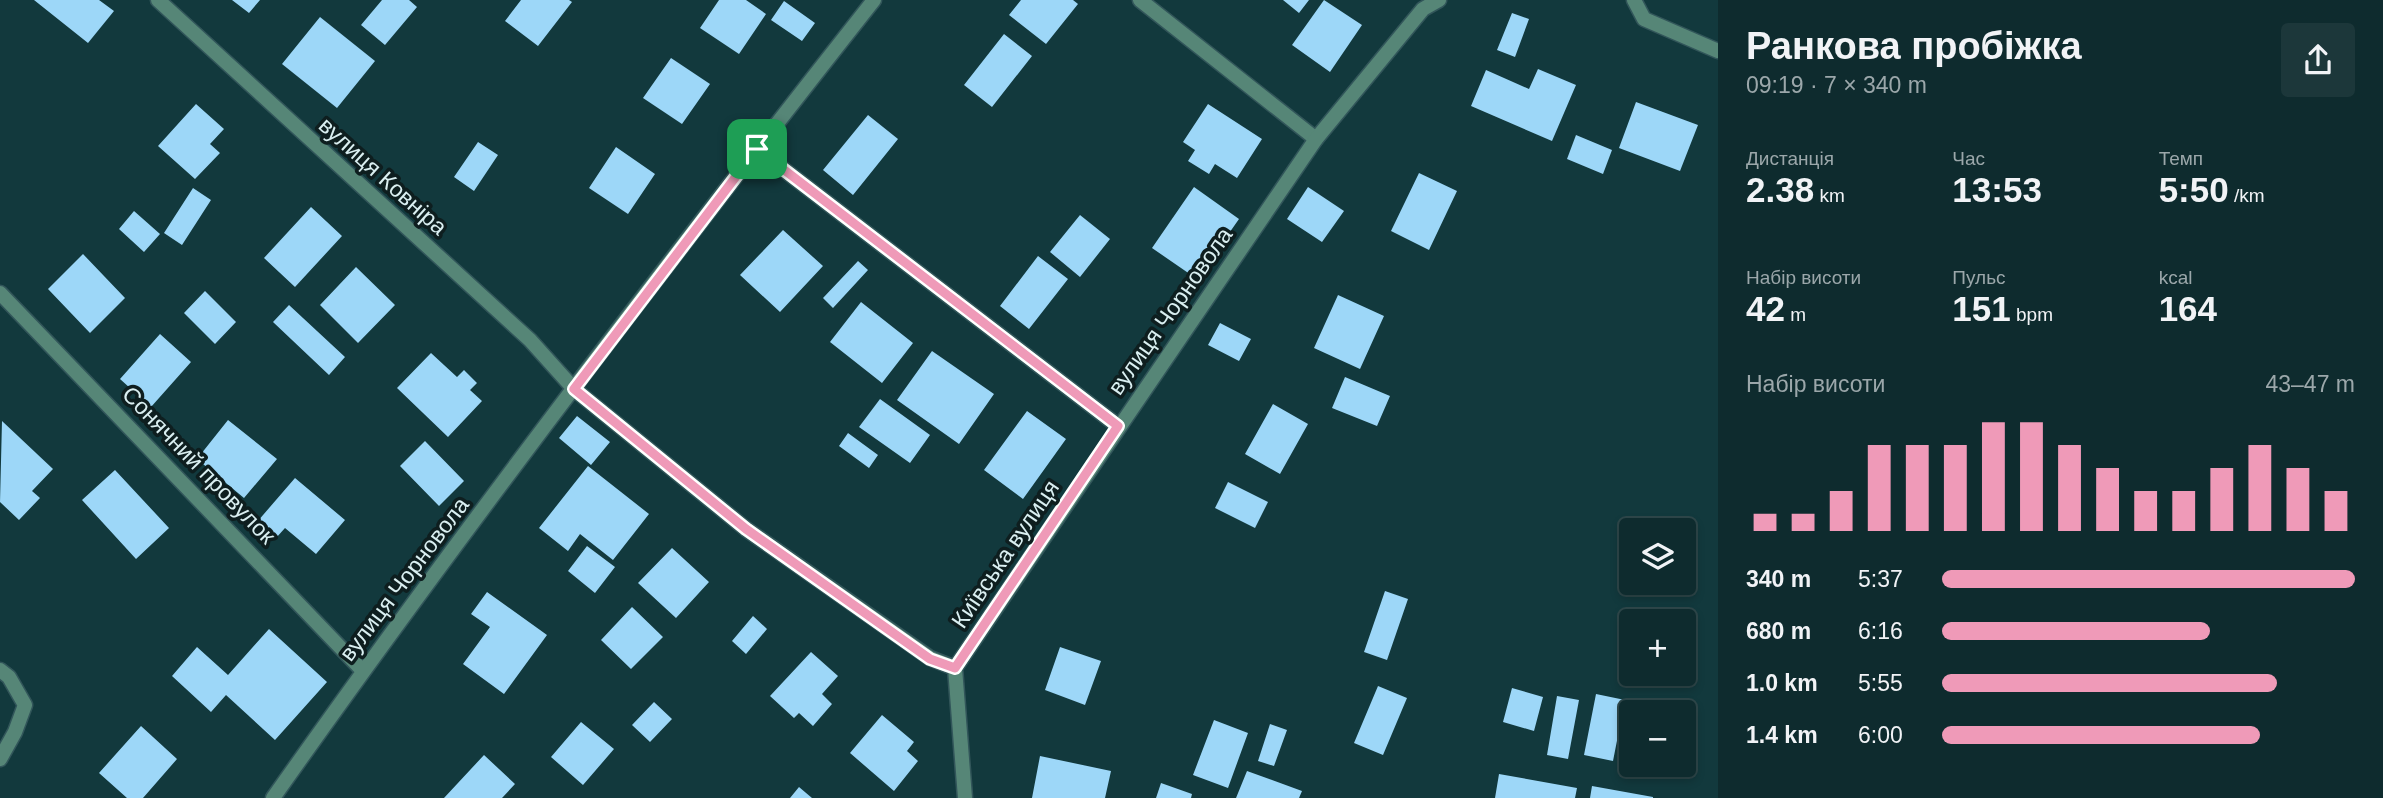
<!DOCTYPE html>
<html lang="uk">
<head>
<meta charset="utf-8">
<style>
	body { margin:0; font-family:Arial,sans-serif; background:#1c373a; color:#f1f3f6; height:100vh; display:flex; flex-direction:column; font-size:26px; white-space:nowrap }
	* { box-sizing:border-box; margin:0 }
	p { font-size:23px; color:#9ba7aa }
	.icon { flex:none; width:38px; height:38px; fill:none; stroke:currentColor; stroke-width:2; stroke-linecap:round; stroke-linejoin:round }
	.map { position:relative; flex:1; overflow:hidden }
	.panel { display:flex; flex-direction:column; background:#0e2b2e; width:665px }
	.panel>* { flex:none }
	.controls { position:absolute; left:1619px; top:518px; display:grid; gap:14px }
	.controls a { display:grid; place-items:center; width:77px; height:77px; border-radius:7px; background:#0e2b2e; box-shadow:0 4px 10px #0003,0 0 0 2px #2e474a; font-size:35px }
	.pin { position:absolute; display:grid; place-items:center; width:60px; height:60px; color:#fff; margin:-30px; border-radius:14px; box-shadow:0 4px 10px #0006 }
	.round { display:grid; place-items:center; flex:none; width:74px; height:74px; border-radius:7px; background:#1c373a }
	.summary { display:flex; align-items:center; justify-content:space-between; height:119px; padding:0 28px }
	h1 { font-size:38px; font-weight:600; line-height:52px }
	.stats { display:grid; grid-template-columns:repeat(3,1fr); gap:10px; height:119px; padding:7px 28px }
	.stats div { display:grid; align-content:center }
	.stats b { font-size:35px; font-weight:600 }
	.stats small { font-size:19px; font-weight:400 }
	.stats p { font-size:19px }
	.chart { height:196px; padding:14px 28px }
	.chart p { display:flex; justify-content:space-between }
	.chart svg { width:100%; height:126px; margin-top:7px; stroke:#ef9ab8; stroke-width:6 }
	ul { padding:0 28px; list-style:none; font-size:23px }
	li { display:grid; grid-template-columns:112px 84px 1fr; align-items:center; height:52px }
	li i { height:18px; border-radius:9px; background:#ef9ab8 }
	main { display:flex; flex:1; min-height:0 }
	.map>svg:first-child { display:block }
	.building { fill:#9dd7f8 }
	.lines { fill:none; stroke-linecap:round; stroke-linejoin:round }
	.lane-casing { stroke:#32565a; stroke-width:17 }
	.street-casing { stroke:#32565a; stroke-width:17 }
	.lane { stroke:#568677; stroke-width:14 }
	.street { stroke:#568677; stroke-width:14 }
	.route-casing { stroke:#fff; stroke-width:14 }
	.route { stroke:#ef9ab8; stroke-width:9 }
	.labels { text-anchor:middle; dominant-baseline:central; stroke-width:7; stroke-linejoin:round; paint-order:stroke }
	.street-label { font-size:23px; fill:#daeff1; stroke:#0e1e1f }
</style>
</head>
<body>
<main>
<div class="map">
<svg width="1718" height="798" viewBox="0 0 1718 798">
	<rect width="100%" height="100%" fill="#12393d"/>
	<!-- building -->
	<path class="building" d="M 34,0 L 99,0 L 114,11 L 88,43 Z
		M 232,0 L 260,0 L 249,13 Z
		M 382,0 L 409,0 L 417,7 L 385,45 L 361,25 Z
		M 521,0 L 569,0 L 572,2 L 538,46 L 505,21 Z
		M 719,0 L 746,0 L 766,14 L 739,54 L 700,28 Z
		M 1021,0 L 1073,0 L 1078,4 L 1046,44 L 1009,15 Z
		M 1283,0 L 1309,0 L 1299,13 Z
		M 1324,0 L 1362,25 L 1330,72 L 1292,45 Z
		M 784,1 L 815,23 L 802,41 L 771,20 Z
		M 1512,13 L 1529,19 L 1515,57 L 1497,50 Z
		M 320,17 L 375,61 L 337,108 L 282,64 Z
		M 1004,34 L 1032,56 L 992,107 L 964,85 Z
		M 671,58 L 710,84 L 682,124 L 643,98 Z
		M 1538,69 L 1576,85 L 1552,141 L 1471,106 L 1486,70 L 1529,89 Z
		M 1636,102 L 1698,125 L 1680,171 L 1619,148 Z
		M 196,104 L 224,129 L 210,144 L 220,153 L 195,179 L 158,146 Z
		M 1208,104 L 1262,139 L 1237,178 L 1215,164 L 1209,174 L 1188,161 L 1195,150 L 1183,142 Z
		M 868,115 L 898,139 L 853,195 L 823,170 Z
		M 1576,135 L 1612,150 L 1603,174 L 1567,159 Z
		M 478,142 L 498,155 L 474,191 L 454,177 Z
		M 616,147 L 655,174 L 628,214 L 589,188 Z
		M 1419,173 L 1457,191 L 1429,250 L 1391,231 Z
		M 1194,187 L 1239,219 L 1197,279 L 1152,248 Z
		M 1308,187 L 1344,211 L 1322,242 L 1287,219 Z
		M 193,188 L 211,200 L 182,245 L 164,233 Z
		M 311,207 L 342,236 L 295,287 L 264,258 Z
		M 134,211 L 160,234 L 144,252 L 119,229 Z
		M 1080,215 L 1110,239 L 1080,277 L 1050,252 Z
		M 783,230 L 823,266 L 780,312 L 740,275 Z
		M 83,254 L 125,298 L 90,333 L 48,289 Z
		M 1038,256 L 1068,279 L 1029,329 L 1000,306 Z
		M 858,261 L 868,270 L 833,308 L 823,298 Z
		M 356,267 L 395,305 L 358,343 L 320,305 Z
		M 205,291 L 236,322 L 215,344 L 184,313 Z
		M 1338,295 L 1384,316 L 1360,369 L 1314,348 Z
		M 861,302 L 913,343 L 882,383 L 830,342 Z
		M 289,305 L 345,357 L 329,375 L 273,322 Z
		M 1220,323 L 1251,339 L 1239,361 L 1208,345 Z
		M 160,334 L 191,362 L 151,407 L 120,379 Z
		M 932,351 L 994,394 L 959,444 L 897,400 Z
		M 431,353 L 457,377 L 464,370 L 477,383 L 470,390 L 482,401 L 448,437 L 397,388 Z
		M 1345,377 L 1390,396 L 1377,426 L 1332,408 Z
		M 880,399 L 930,435 L 910,463 L 859,427 Z
		M 1273,404 L 1308,424 L 1280,474 L 1245,454 Z
		M 1027,411 L 1066,439 L 1023,499 L 984,470 Z
		M 577,416 L 610,442 L 591,465 L 559,438 Z
		M 228,420 L 277,459 L 244,498 L 197,459 Z
		M 2,421 L 53,469 L 32,491 L 40,498 L 19,520 L 0,502 Z
		M 848,433 L 878,455 L 869,468 L 839,446 Z
		M 425,441 L 464,481 L 439,506 L 400,466 Z
		M 588,466 L 649,514 L 613,560 L 580,534 L 568,551 L 539,528 Z
		M 115,470 L 169,528 L 136,559 L 82,500 Z
		M 295,478 L 345,520 L 316,554 L 285,528 L 276,538 L 257,522 Z
		M 1228,482 L 1268,502 L 1255,528 L 1215,508 Z
		M 587,546 L 615,567 L 595,593 L 568,571 Z
		M 672,548 L 709,582 L 676,618 L 638,583 Z
		M 1385,591 L 1408,599 L 1387,660 L 1364,652 Z
		M 487,592 L 547,635 L 504,694 L 463,664 L 490,627 L 471,614 Z
		M 632,607 L 663,637 L 631,669 L 601,640 Z
		M 753,616 L 767,629 L 746,654 L 732,641 Z
		M 269,629 L 327,682 L 275,740 L 226,695 L 211,712 L 172,676 L 197,647 L 228,675 Z
		M 1060,647 L 1101,661 L 1085,705 L 1045,690 Z
		M 811,652 L 838,676 L 822,694 L 832,704 L 813,726 L 799,713 L 794,718 L 770,696 Z
		M 1378,686 L 1407,698 L 1383,755 L 1354,743 Z
		M 1512,688 L 1543,697 L 1534,731 L 1503,722 Z
		M 1596,694 L 1625,700 L 1613,761 L 1584,755 Z
		M 1557,696 L 1579,700 L 1568,759 L 1547,755 Z
		M 654,702 L 672,719 L 650,742 L 632,725 Z
		M 882,715 L 914,742 L 907,751 L 918,761 L 894,791 L 850,753 Z
		M 1214,720 L 1248,733 L 1228,788 L 1193,775 Z
		M 581,722 L 614,749 L 583,785 L 551,757 Z
		M 1270,724 L 1287,730 L 1274,766 L 1258,761 Z
		M 141,726 L 177,759 L 143,798 L 127,798 L 99,773 Z
		M 484,755 L 515,784 L 502,798 L 444,798 Z
		M 1040,756 L 1111,771 L 1105,798 L 1032,798 Z
		M 1247,771 L 1302,791 L 1299,798 L 1236,798 Z
		M 1499,774 L 1577,788 L 1575,798 L 1495,798 Z
		M 1161,783 L 1192,794 L 1191,798 L 1156,798 Z
		M 1592,786 L 1653,797 L 1653,798 L 1590,798 Z
		M 799,787 L 812,798 L 790,798 Z"/>
	<g class="lines">
		<defs>
			<path id="lane" d="M 1140,0 L 1316,139"/>
			<path id="street" d="M 158,0 L 530,340 L 574,389 L 746,529 L 930,658 L 955,668
				M 1634,0 L 1644,19 L 1718,51
				M 757,149 L 1118,426
				M 0,293 L 363,671
				M 0,670 L 9,677 L 25,705 L 15,732 L 0,759
				M 273,798 C 465,526 668,261 874,0
				M 965,798 L 955,668 L 1316,139 L 1423,9 L 1439,0"/>
		</defs>
		<!-- lane casing -->
		<use href="#lane" class="lane-casing"/>
		<!-- street casing -->
		<use href="#street" class="street-casing"/>
		<!-- lane -->
		<use href="#lane" class="lane"/>
		<!-- street -->
		<use href="#street" class="street"/>
	</g>
	<g class="lines">
		<defs>
			<path id="route" d="M 757,149 L 1118,426 L 955,668 L 930,659 L 746,529 L 574,389 Z"/>
		</defs>
		<!-- route casing -->
		<use href="#route" class="route-casing"/>
		<!-- route -->
		<use href="#route" class="route"/>
	</g>
	<g class="labels">
		<!-- street labels -->
		<g class="street-label">
			<text transform="translate(383 176) rotate(42)">вулиця Ковніра</text>
			<text transform="translate(1170 311) rotate(-55)">вулиця Чорновола</text>
			<text transform="translate(199 465) rotate(46)">Сонячний провулок</text>
			<text transform="translate(1005 554) rotate(-56)">Київська вулиця</text>
			<text transform="translate(404 579) rotate(-53)">вулиця Чорновола</text>
		</g>
	</g>
</svg>
<div class="controls">
<a><svg class="icon" aria-label="layers" viewBox="0 0 24 24"><path d="M12 4l9 5-9 5-9-5zM3 14l9 5 9-5"/></svg></a>
<a>+</a>
<a>−</a>
</div>
<div class="pin" style="left:757px;top:149px;background:#1e9e55"><svg class="icon" aria-label="arrive" viewBox="0 0 24 24"><path d="M6 21V4h12l-3 4 3 4H6"/></svg></div>
</div>
<section class="panel">
<div class="summary"><div><h1>Ранкова пробіжка</h1><p>09:19 · 7 × 340 m</p></div><a class="round"><svg class="icon" aria-label="share" viewBox="0 0 24 24"><path d="M12 15V3M7 8l5-5 5 5M5 13v7h14v-7"/></svg></a></div>
<div class="stats">
<div><p>Дистанція</p><b>2.38<small> km</small></b></div>
<div><p>Час</p><b>13:53</b></div>
<div><p>Темп</p><b>5:50<small> /km</small></b></div>
</div>
<div class="stats">
<div><p>Набір висоти</p><b>42<small> m</small></b></div>
<div><p>Пульс</p><b>151<small> bpm</small></b></div>
<div><p>kcal</p><b>164</b></div>
</div>
<div class="chart"><p><span>Набір висоти</span>43–47 m</p>
<svg viewBox="0 0 160 44" preserveAspectRatio="none"><path d="M5 44V38M15 44V38M25 44V30M35 44V14M45 44V14M55 44V14M65 44V6M75 44V6M85 44V14M95 44V22M105 44V30M115 44V30M125 44V22M135 44V14M145 44V22M155 44V30"/></svg>
</div>
<ul>
<li><b>340 m</b>5:37<i style="width:100%"></i></li>
<li><b>680 m</b>6:16<i style="width:65%"></i></li>
<li><b>1.0 km</b>5:55<i style="width:81%"></i></li>
<li><b>1.4 km</b>6:00<i style="width:77%"></i></li>
</ul>
</section>
</main>
</body>
</html>
